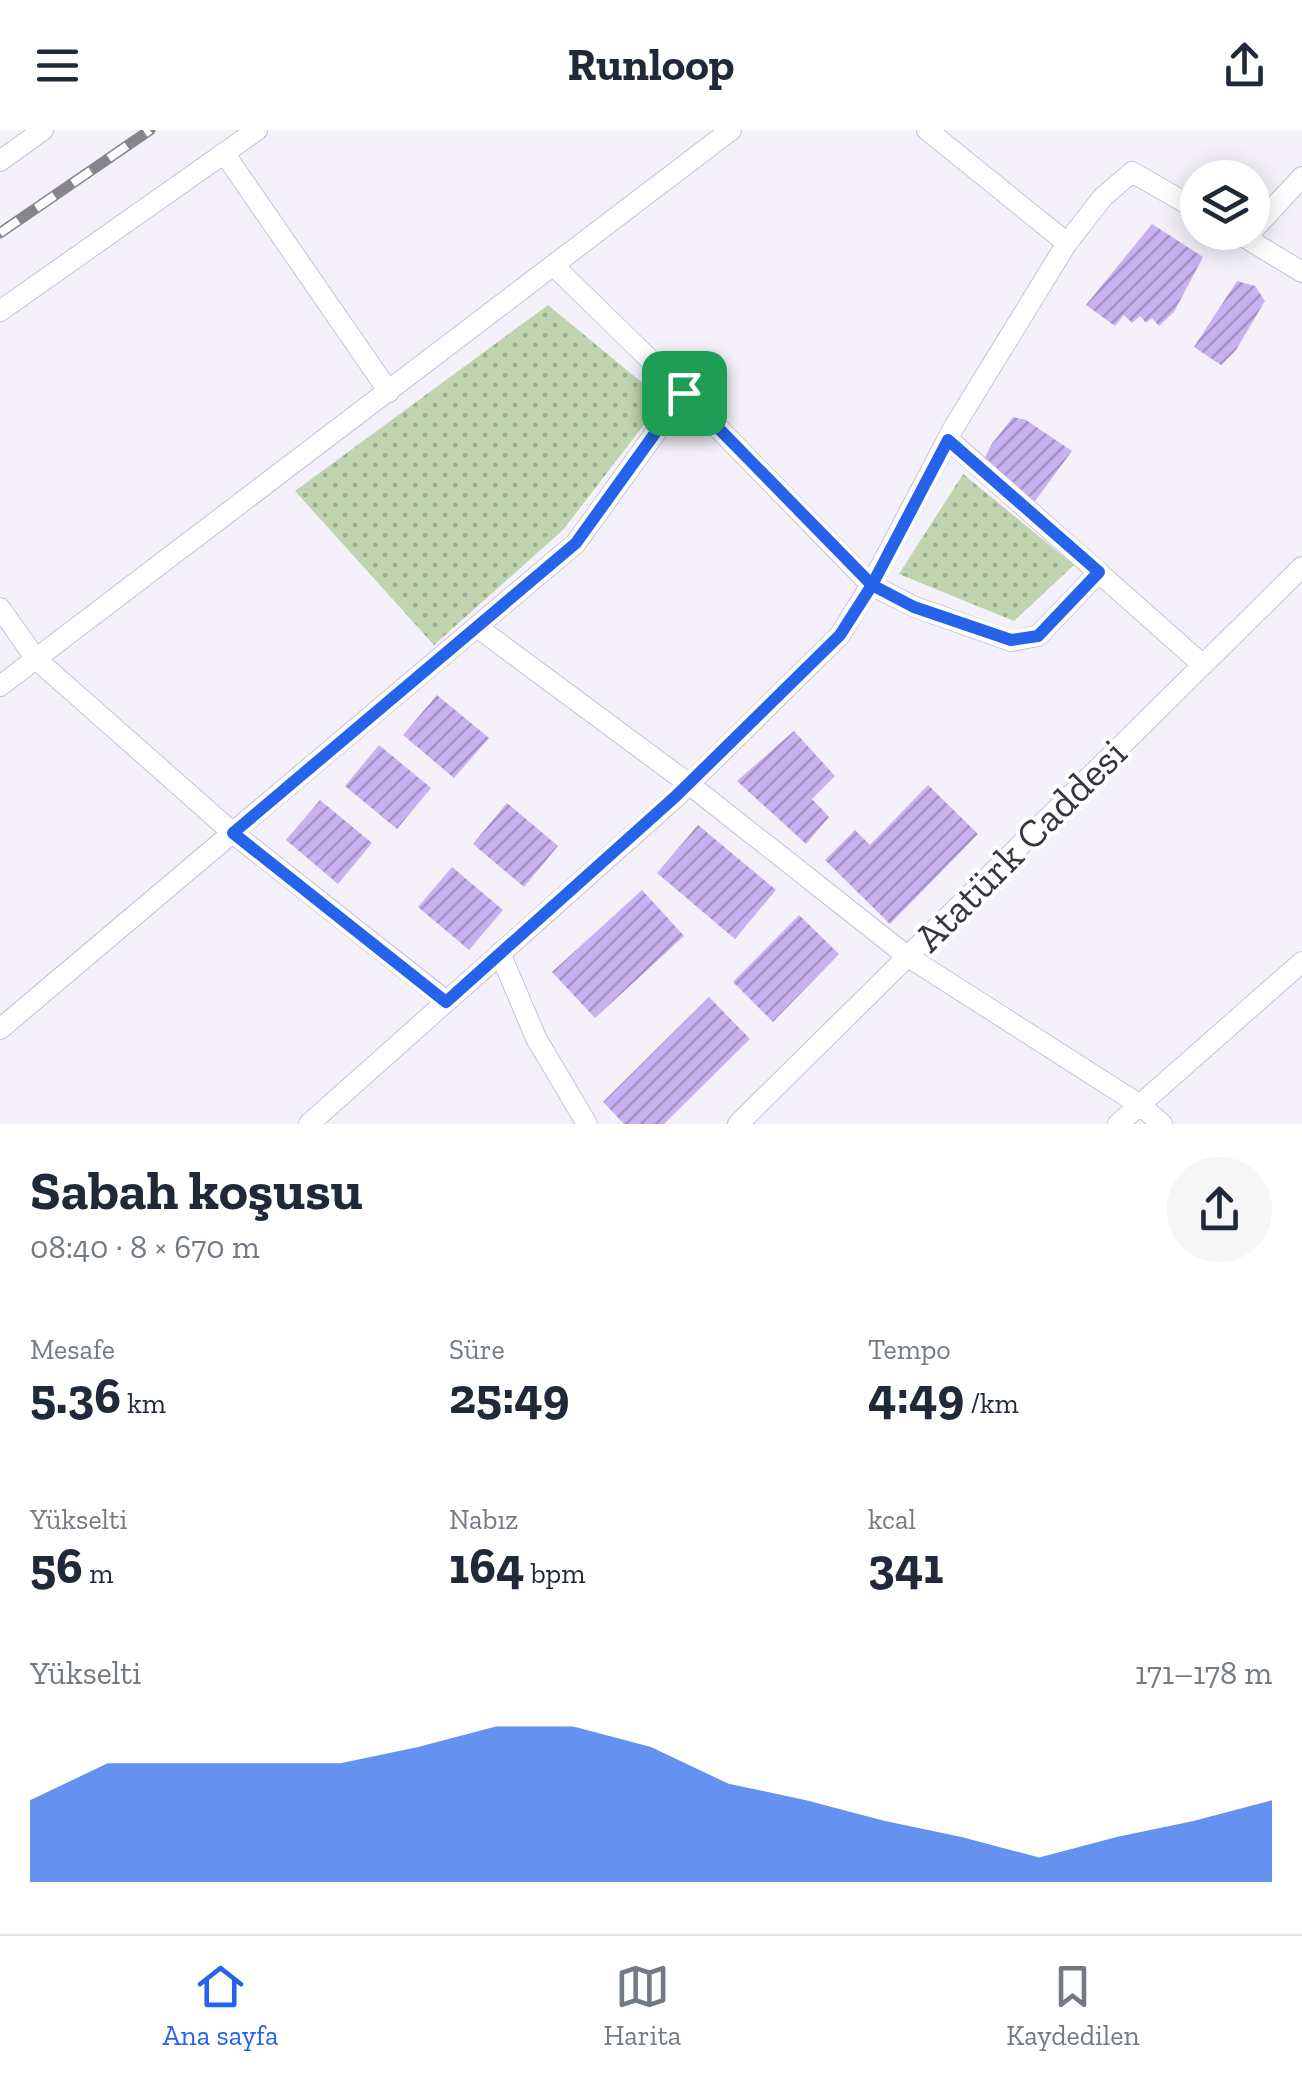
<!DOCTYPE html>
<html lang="tr">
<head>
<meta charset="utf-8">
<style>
	body { margin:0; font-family:"Zilla Slab",serif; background:#f6f6f7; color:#1f2937; height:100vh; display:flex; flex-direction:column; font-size:38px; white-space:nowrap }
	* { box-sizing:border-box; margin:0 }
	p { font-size:32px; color:#747a83 }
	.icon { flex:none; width:55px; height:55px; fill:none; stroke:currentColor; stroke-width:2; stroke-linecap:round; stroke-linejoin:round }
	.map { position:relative; height:994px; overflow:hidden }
	.sheet { display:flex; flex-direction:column; background:#fff; flex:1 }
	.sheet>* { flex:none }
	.controls { position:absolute; left:1180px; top:30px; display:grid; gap:20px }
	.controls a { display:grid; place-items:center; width:90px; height:90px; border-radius:50%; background:#fff; box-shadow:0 5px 25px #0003; font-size:50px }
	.pin { position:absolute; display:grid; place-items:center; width:85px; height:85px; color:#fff; margin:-42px; border-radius:20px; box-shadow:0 5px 15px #0006 }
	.round { display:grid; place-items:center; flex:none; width:105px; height:105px; border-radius:52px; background:#f6f6f7 }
	.overview { display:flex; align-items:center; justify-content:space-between; height:170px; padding:0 30px }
	h1 { font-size:55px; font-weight:700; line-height:75px }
	.metrics { display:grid; grid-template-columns:repeat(3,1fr); gap:15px; height:170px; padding:10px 30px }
	.metrics div { display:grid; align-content:center }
	.metrics b { font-size:50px; font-weight:700 }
	.metrics small { font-size:28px; font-weight:400 }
	.metrics p { font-size:28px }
	.chart { height:280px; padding:20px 30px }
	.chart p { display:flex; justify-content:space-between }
	.chart svg { width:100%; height:180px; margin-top:10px; fill:#2563eb; opacity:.7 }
	header { display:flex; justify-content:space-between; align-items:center; height:130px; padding:0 30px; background:#fff; font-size:45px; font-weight:700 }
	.tabs { display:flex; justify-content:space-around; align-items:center; height:140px; border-top:2px solid #e0e1e3; background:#fff; font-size:28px; color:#747a83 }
	.tabs a { display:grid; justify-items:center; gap:5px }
	.tabs .active { color:#2563eb }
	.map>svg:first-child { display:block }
	.park { fill:url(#park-dots) }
	.building { fill:url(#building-hatch) }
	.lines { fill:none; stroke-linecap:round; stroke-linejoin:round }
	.street-casing { stroke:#c8c0d8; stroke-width:22 }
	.street { stroke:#fff; stroke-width:20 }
	.rail-casing { stroke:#87848d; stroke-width:11 }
	.rail { stroke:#fff; stroke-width:8; stroke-dasharray:22; stroke-linecap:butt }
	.route-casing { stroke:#fff; stroke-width:20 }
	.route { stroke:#2563eb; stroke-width:12 }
	.labels { text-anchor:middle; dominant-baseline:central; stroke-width:8; stroke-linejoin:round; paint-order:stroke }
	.street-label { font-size:40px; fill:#38353e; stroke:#fff }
</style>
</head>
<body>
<header><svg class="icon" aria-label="menu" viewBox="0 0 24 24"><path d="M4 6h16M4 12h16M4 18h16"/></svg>Runloop<svg class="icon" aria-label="share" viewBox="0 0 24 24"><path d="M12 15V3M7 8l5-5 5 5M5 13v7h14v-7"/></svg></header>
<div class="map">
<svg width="1302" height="994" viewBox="0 0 1302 994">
	<defs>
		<pattern id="park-dots" width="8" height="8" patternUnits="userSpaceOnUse" patternTransform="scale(2.5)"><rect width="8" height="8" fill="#c0d4af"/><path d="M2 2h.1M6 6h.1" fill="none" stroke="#9dad90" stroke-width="1.8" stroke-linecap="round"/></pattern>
		<pattern id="building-hatch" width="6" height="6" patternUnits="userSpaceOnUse" patternTransform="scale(2.5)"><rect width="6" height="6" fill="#c8b1f0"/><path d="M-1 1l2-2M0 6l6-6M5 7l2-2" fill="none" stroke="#a391c4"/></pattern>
	</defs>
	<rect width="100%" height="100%" fill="#f4f1fb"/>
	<!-- park -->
	<path class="park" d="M 548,175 L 663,270 L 563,400 L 434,515 L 295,361 Z
		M 963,344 L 1074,435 L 1014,491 L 899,444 Z"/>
	<!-- building -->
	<path class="building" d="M 1152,94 L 1203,127 L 1174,182 L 1159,196 L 1152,188 L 1146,193 L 1140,186 L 1132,193 L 1124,185 L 1115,196 L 1086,175 Z
		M 1237,151 L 1255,156 L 1265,171 L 1236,220 L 1221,235 L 1194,217 Z
		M 1013,287 L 1026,290 L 1072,321 L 1035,371 L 1015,361 L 983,332 L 991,315 Z
		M 437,565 L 489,608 L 454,648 L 403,605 Z
		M 794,601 L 835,646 L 812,669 L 829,687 L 806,714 L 737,651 Z
		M 379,615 L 431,658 L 397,699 L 345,656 Z
		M 928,655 L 978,704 L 890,794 L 825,730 L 855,700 L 870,715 Z
		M 320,670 L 372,713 L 338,754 L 286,710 Z
		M 507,673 L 558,716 L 524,757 L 473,714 Z
		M 698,695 L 776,760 L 735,809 L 657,743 Z
		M 452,737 L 503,780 L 469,820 L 418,777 Z
		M 642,760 L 684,806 L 595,888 L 552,842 Z
		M 799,785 L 839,824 L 773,892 L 733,852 Z
		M 709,867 L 750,909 L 664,994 L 624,994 L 603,972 Z"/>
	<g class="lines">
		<defs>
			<path id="street" d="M 927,0 L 1067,113
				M 224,23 L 389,262
				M 0,31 L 43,0
				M 1252,101 L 1302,47
				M 1236,102 L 1302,142
				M 554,136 L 684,263 L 871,455 L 915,477 L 1011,511 L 1038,506 L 1099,442
				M 0,181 L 257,0
				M 948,309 L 1203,535
				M 0,478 L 36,529 L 233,703 L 446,871
				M 477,497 L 689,654 L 907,826 L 1140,975 L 1162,994
				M 0,556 L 731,0
				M 500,823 L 536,908 L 587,994
				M 0,899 L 576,413 L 684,263
				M 309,994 L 676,667 L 840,505 L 871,455 L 954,297 L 1067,113 L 1103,67 L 1132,42 L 1198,80
				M 738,994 L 1302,437
				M 1118,994 L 1302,832"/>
		</defs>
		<!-- street casing -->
		<use href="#street" class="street-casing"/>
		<!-- street -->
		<use href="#street" class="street"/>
		<defs>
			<path id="rail" d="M 0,103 L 150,0"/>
		</defs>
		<!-- rail casing -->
		<use href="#rail" class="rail-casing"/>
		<!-- rail -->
		<use href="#rail" class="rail"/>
	</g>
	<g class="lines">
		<defs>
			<path id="route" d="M 684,263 L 576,413 L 233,703 L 446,872 L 676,666 L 840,505 L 872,455 L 948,310 L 1099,442 L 1038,506 L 1011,510 L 914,477 L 872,455 L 684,263"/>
		</defs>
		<!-- route casing -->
		<use href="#route" class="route-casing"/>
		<!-- route -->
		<use href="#route" class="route"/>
	</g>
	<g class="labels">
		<!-- street labels -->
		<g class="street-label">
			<text transform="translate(1020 715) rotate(-45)">Atatürk Caddesi</text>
		</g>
	</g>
</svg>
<div class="controls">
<a><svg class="icon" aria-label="layers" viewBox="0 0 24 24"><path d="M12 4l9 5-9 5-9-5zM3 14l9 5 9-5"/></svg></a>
</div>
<div class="pin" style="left:684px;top:263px;background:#1e9e55"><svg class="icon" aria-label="arrive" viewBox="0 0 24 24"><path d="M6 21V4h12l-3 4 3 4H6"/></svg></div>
</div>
<section class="sheet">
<div class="overview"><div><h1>Sabah koşusu</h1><p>08:40 · 8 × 670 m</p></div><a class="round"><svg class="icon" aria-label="share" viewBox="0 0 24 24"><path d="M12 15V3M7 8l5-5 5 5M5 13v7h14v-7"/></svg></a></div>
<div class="metrics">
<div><p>Mesafe</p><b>5.36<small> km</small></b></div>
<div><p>Süre</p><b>25:49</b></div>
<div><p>Tempo</p><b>4:49<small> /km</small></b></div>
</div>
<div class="metrics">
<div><p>Yükselti</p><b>56<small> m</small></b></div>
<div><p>Nabız</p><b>164<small> bpm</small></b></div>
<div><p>kcal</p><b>341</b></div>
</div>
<div class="chart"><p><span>Yükselti</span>171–178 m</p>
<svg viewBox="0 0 160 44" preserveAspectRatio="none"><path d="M0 44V24L10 15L20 15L30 15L40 15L50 11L60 6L70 6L80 11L90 20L100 24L110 29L120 33L130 38L140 33L150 29L160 24V44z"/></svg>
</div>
</section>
<nav class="tabs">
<a class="active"><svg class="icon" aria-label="home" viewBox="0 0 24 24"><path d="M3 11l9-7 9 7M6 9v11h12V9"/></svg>Ana sayfa</a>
<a><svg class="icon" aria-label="map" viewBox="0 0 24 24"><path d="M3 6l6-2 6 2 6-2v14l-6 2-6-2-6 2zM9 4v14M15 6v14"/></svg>Harita</a>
<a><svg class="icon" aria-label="saved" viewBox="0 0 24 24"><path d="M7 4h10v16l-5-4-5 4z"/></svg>Kaydedilen</a>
</nav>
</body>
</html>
